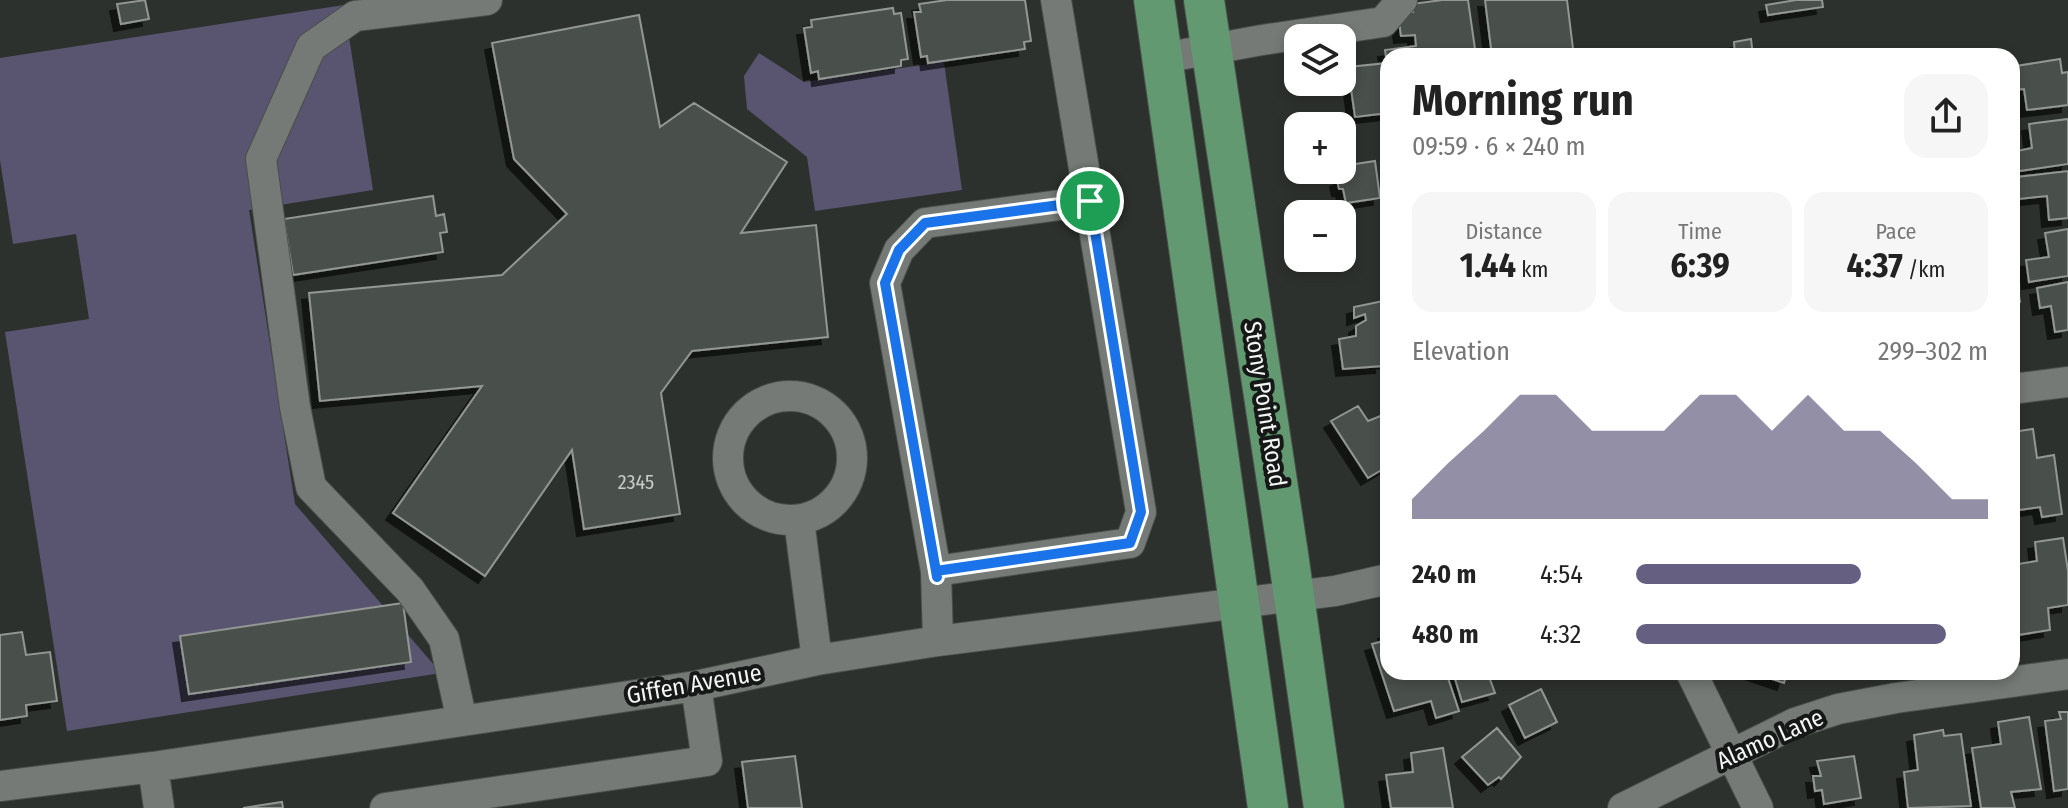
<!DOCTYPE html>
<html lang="en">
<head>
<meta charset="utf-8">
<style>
	body { margin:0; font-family:"Fira Sans Condensed",sans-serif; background:#f6f6f6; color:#222; height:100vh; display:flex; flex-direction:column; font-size:30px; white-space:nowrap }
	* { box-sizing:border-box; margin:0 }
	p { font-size:26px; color:#767676 }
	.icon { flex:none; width:44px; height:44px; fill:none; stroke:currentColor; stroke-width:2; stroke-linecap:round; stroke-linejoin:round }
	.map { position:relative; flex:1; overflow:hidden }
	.details { position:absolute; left:1380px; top:48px; width:640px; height:632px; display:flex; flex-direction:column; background:#fff; border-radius:24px; box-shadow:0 4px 12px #0003 }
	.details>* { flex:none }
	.tools { position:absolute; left:1284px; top:24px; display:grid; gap:16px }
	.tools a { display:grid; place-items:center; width:72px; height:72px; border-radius:16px; background:#fff; box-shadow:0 4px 12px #0003; font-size:40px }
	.pin { position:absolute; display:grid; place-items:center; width:68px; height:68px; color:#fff; margin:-34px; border:4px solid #fff; border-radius:50%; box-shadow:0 2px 8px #0007 }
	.round { display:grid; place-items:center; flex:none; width:84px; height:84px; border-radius:24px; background:#f6f6f6 }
	.head { display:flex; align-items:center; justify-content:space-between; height:136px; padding:0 32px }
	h1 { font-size:44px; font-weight:700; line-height:60px }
	.figures { display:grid; grid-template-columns:repeat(3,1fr); gap:12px; height:136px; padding:8px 32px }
	.figures div { display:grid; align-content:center; border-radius:20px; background:#f6f6f6; text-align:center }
	.figures b { font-size:34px; font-weight:700 }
	.figures small { font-size:22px; font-weight:400 }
	.figures p { font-size:22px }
	.chart { height:224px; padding:16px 32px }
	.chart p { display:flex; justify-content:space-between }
	.chart svg { width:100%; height:144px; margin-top:8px; fill:#656082; opacity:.7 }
	ul { padding:0 32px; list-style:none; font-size:26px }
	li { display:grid; grid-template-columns:128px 96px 1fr; align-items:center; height:60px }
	li i { height:20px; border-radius:10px; background:#656082 }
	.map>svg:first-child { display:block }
	.green { fill:#595571 }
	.building { fill:#4a4f4b; stroke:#929793; stroke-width:2; filter:url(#shadow) }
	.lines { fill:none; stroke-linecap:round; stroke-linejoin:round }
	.minor-casing { stroke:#4a4e4b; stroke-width:32 }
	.major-casing { stroke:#4a4e4b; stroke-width:42 }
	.minor { stroke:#757a76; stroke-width:30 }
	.major { stroke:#629970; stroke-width:40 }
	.route-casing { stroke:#fff; stroke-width:16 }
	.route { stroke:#1a73e8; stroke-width:10 }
	.labels { text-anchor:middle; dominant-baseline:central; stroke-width:8; stroke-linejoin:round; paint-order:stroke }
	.number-label { font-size:20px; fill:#c8ccc8 }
	.street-label { font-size:24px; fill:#f2f5f2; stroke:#161817 }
</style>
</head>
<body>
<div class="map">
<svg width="2068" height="808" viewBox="0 0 2068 808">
	<defs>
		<filter id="shadow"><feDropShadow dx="-7" dy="7" stdDeviation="0" flood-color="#0009"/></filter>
	</defs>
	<rect width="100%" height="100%" fill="#2d312d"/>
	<!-- green -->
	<path class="green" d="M 344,5 L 373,190 L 249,210 L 295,504 L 441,673 L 67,731 L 5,332 L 89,319 L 76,234 L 13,244 L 0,160 L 0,58 Z
		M 759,53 L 804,82 L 944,62 L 962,190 L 815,211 L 807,157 L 747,109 L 744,76 Z"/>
	<!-- building -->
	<path class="building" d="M 145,0 L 149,19 L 121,24 L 117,4 Z
		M 947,0 L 1025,0 L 1031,41 L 1024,42 L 1025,49 L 928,63 L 927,56 L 921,57 L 914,12 L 921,12 L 919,4 Z
		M 1442,0 L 1468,0 L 1476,56 L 1388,56 L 1388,113 L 1355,117 L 1348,67 L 1387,63 L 1385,50 L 1416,46 L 1415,35 L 1401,36 L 1398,14 L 1413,12 L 1412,4 Z
		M 1485,0 L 1567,0 L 1573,49 L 1518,56 L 1492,56 Z
		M 1796,0 L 1822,0 L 1823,7 L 1768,15 L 1766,5 Z
		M 893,8 L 894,14 L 901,13 L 908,59 L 901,60 L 901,66 L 819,79 L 818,71 L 811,73 L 804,28 L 812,27 L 811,20 Z
		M 639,15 L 660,127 L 694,103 L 787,162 L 741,233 L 816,225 L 828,337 L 692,351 L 661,393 L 680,514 L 584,529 L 572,450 L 485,576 L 393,513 L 482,386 L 320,401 L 309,293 L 502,275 L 567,214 L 514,159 L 492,43 Z
		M 1751,39 L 1753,56 L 1735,56 L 1734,42 Z
		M 2060,59 L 2062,73 L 2068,72 L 2068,105 L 2027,110 L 2024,89 L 2012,90 L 2012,69 L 2016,66 Z
		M 2068,119 L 2068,164 L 2013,172 L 2012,152 L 2032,148 L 2029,124 Z
		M 1375,161 L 1380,198 L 1346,203 L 1343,189 L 1339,189 L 1337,180 L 1342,178 L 1342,166 Z
		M 2068,171 L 2068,218 L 2049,220 L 2047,196 L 2019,199 L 2017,177 Z
		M 433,196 L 436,216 L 444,214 L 447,232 L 440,233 L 443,252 L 293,275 L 284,219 Z
		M 1348,206 L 1354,245 L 1342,246 L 1342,214 L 1303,214 Z
		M 2068,229 L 2068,276 L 2029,282 L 2026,260 L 2049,257 L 2045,233 Z
		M 2012,265 L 2014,265 L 2020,302 L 2012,303 Z
		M 2068,282 L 2068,330 L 2055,332 L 2051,306 L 2040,308 L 2037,288 Z
		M 1388,300 L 1388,361 L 1382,362 L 1382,366 L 1343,369 L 1339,339 L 1356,336 L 1356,326 L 1366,320 L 1365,314 L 1354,318 L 1354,307 Z
		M 1358,406 L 1368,421 L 1388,413 L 1388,466 L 1368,478 L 1331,421 Z
		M 2033,429 L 2037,458 L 2054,455 L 2062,514 L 2042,517 L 2040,507 L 2012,511 L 2012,432 Z
		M 2063,538 L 2068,571 L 2068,605 L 2048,608 L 2050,630 L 2018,635 L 2012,588 L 2012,565 L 2037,561 L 2035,542 Z
		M 403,603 L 411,662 L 189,694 L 180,636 Z
		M 22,632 L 26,655 L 50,652 L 57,701 L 26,705 L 27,716 L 0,720 L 0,635 Z
		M 1385,632 L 1388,632 L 1388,672 L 1446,672 L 1459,711 L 1436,718 L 1431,701 L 1394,711 L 1372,644 L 1387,640 Z
		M 1453,672 L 1496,672 L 1488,674 L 1495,693 L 1462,702 Z
		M 1751,672 L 1787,672 L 1784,683 Z
		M 1541,689 L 1557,722 L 1525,738 L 1509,705 Z
		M 2059,712 L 2068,712 L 2068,789 L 2054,791 L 2045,721 L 2061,719 Z
		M 2029,717 L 2041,789 L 2011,792 L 2015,808 L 1981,808 L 1972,748 L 2001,744 L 1998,722 Z
		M 1497,728 L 1521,757 L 1501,779 L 1499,777 L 1488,785 L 1462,757 Z
		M 1943,730 L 1944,736 L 1961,734 L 1971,806 L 1908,808 L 1904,772 L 1918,770 L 1914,735 Z
		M 1443,748 L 1453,808 L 1391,808 L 1386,775 L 1413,772 L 1411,753 Z
		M 795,756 L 802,808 L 748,808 L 742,762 Z
		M 1854,756 L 1861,798 L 1824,804 L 1822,790 L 1815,791 L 1813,776 L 1821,776 L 1817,761 Z
		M 282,802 L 283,808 L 243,808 Z"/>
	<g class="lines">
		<defs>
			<path id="minor" d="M 1163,58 L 1262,40 L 1383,22 L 1402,0
				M 2012,389 L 2068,382
				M728 458a62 62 0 1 1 124 0a62 62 0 1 1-124 0Z
				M 799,520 L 817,660
				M 937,577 L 885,283 L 899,250 L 925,223 L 1090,201
				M 938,641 L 936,571 L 1130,543 L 1141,512 L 1056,0
				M 1691,672 L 1758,808
				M 462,721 L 444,639 L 410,590 L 311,487 L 295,407 L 261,159 L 311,47 L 355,16 L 487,0
				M 153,767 L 159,808
				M 0,786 L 153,767 L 696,686 L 817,660 L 938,641 L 1335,591 L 1388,579
				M 385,808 L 707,761 L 696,686
				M 1623,808 L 1795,723 L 1838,709 L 1896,698 L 2068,674"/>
			<path id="major" d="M 1154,0 L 1268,808
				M 1204,0 L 1288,554 L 1324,808"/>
		</defs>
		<!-- minor casing -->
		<use href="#minor" class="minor-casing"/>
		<!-- major casing -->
		<use href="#major" class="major-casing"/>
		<!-- minor -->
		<use href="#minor" class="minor"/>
		<!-- major -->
		<use href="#major" class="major"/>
	</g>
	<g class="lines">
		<defs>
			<path id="route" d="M 1090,201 L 1141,512 L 1130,543 L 936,571 L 937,577 L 885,283 L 899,250 L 925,223 Z"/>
		</defs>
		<!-- route casing -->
		<use href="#route" class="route-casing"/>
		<!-- route -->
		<use href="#route" class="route"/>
	</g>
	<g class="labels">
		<!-- number labels -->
		<g class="number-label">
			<text x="636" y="482">2345</text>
		</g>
		<!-- street labels -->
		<g class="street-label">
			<text transform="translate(1265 404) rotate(81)">Stony Point Road</text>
			<text transform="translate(694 684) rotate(-10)">Giffen Avenue</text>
			<text transform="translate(1770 739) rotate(-24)">Alamo Lane</text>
		</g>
	</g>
</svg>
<div class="tools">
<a><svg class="icon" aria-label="layers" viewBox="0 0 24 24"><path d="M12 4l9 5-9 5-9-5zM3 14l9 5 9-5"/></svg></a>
<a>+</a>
<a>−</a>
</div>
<div class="pin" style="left:1090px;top:201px;background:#1e9e55"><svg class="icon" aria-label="arrive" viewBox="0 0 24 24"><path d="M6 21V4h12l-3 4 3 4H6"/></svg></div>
<section class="details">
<div class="head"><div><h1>Morning run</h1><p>09:59 · 6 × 240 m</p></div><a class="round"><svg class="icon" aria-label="share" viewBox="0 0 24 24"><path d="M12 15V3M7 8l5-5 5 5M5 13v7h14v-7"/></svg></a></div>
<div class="figures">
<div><p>Distance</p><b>1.44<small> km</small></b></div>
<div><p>Time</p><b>6:39</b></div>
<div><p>Pace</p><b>4:37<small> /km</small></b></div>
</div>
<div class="chart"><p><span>Elevation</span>299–302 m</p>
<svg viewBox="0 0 160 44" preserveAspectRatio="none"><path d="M0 44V38L10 27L20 17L30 6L40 6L50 17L60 17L70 17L80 6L90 6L100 17L110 6L120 17L130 17L140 27L150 38L160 38V44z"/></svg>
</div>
<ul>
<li><b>240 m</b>4:54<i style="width:64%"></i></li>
<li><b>480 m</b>4:32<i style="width:88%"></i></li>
</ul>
</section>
</div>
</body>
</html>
